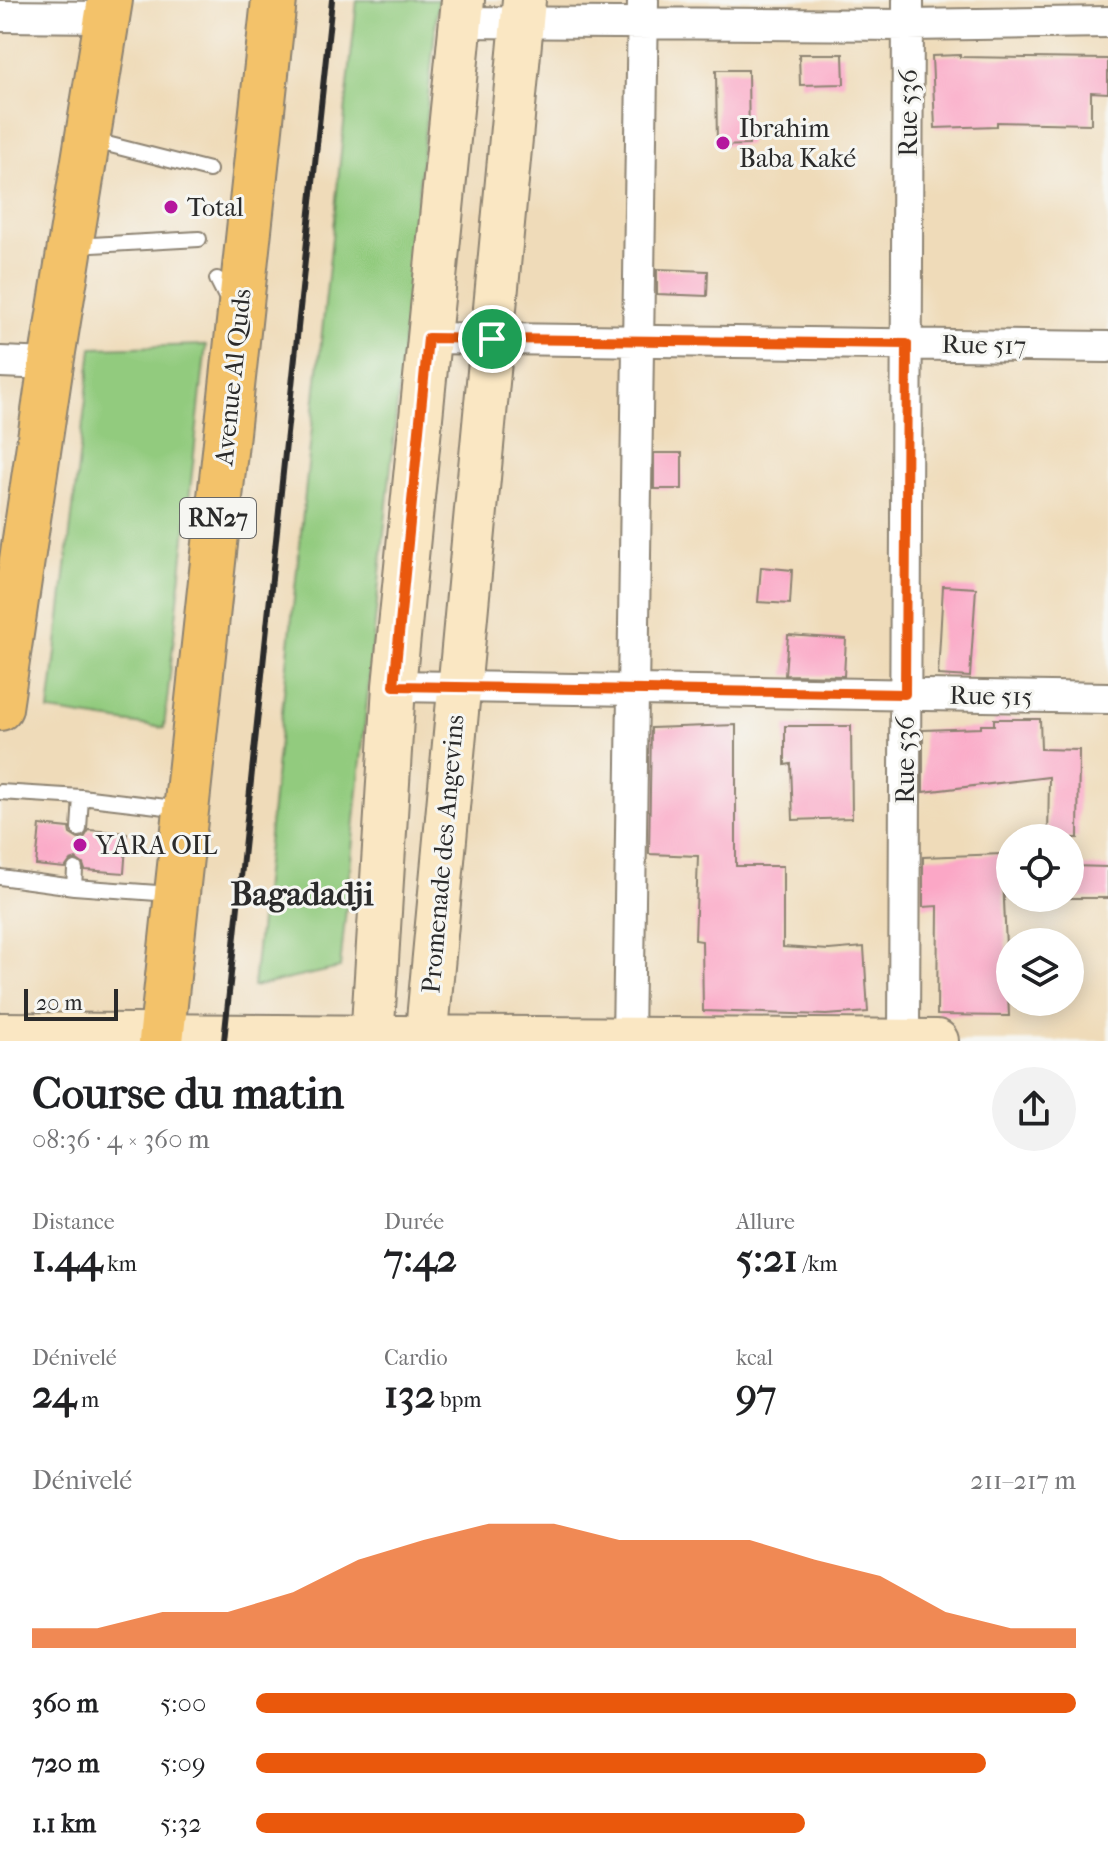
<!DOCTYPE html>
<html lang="fr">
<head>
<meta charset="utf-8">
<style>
	body { margin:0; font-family:"IM FELL French Canon",serif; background:#f2f2f2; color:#202124; height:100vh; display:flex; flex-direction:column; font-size:30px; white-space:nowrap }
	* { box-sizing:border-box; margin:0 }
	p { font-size:26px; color:#757577 }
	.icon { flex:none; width:44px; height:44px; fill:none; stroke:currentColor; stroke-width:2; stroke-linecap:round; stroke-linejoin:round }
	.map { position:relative; height:1041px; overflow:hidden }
	.panel { display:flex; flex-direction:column; background:#fff; flex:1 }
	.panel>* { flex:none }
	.buttons { position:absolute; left:996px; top:824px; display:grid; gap:16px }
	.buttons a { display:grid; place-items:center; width:88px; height:88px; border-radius:50%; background:#fff; box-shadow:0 4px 20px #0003; font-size:40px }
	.scale { position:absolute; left:24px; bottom:20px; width:94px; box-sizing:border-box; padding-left:8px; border:4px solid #2b2b2b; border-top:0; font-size:22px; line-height:28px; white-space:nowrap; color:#2b2b2b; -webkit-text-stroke:6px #f6f6f2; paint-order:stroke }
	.pin { position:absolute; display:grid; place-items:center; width:68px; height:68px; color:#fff; margin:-34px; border:4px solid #fff; border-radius:50%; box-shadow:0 2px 8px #0007 }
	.round { display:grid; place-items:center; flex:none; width:84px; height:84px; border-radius:42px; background:#f2f2f2 }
	.overview { display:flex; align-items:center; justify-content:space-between; height:136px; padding:0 32px }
	h1 { font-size:44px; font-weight:800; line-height:60px }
	.metrics { display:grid; grid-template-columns:repeat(3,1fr); gap:12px; height:136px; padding:8px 32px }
	.metrics div { display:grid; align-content:center }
	.metrics b { font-size:40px; font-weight:800 }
	.metrics small { font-size:22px; font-weight:400 }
	.metrics p { font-size:22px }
	.chart { height:224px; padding:16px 32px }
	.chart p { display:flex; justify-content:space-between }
	.chart svg { width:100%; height:144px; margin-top:8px; fill:#ea580c; opacity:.7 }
	ul { padding:0 32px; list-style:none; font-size:26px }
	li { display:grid; grid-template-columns:128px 96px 1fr; align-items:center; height:60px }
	li i { height:20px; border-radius:10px; background:#ea580c }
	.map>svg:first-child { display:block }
	.green { fill:#92cb7e; stroke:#5e7b54; stroke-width:2 }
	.building { fill:#fba7c6 }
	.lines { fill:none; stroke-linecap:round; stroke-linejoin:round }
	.lane-casing { stroke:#8d8372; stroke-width:18 }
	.street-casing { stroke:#8d8372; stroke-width:34 }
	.secondary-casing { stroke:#8d8372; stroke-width:46 }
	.primary-casing { stroke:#8d8372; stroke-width:48 }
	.lane { stroke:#fff; stroke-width:14 }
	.street { stroke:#fff; stroke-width:30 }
	.secondary { stroke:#fae7c3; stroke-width:42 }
	.primary { stroke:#f3c26a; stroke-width:44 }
	.rail { stroke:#2b2b2b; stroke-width:6 }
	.route-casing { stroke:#fff; stroke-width:16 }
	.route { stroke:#ea580c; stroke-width:10 }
	.poi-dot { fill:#b5179e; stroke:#f6f6f2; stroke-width:3 }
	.labels { text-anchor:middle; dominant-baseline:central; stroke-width:6; stroke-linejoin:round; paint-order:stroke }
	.shield { fill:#f6f6f2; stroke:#686867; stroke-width:2 }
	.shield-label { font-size:24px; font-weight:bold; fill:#2b2b2b }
	.street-label { font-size:26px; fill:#2b2b2b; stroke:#f6f6f2 }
	.poi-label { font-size:26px; fill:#2b2b2b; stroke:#f6f6f2; text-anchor:start }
	.district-label { font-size:34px; font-weight:bold; fill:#2b2b2b; stroke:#f6f6f2 }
</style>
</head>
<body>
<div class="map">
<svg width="1108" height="1041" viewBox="0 0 1108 1041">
	<rect width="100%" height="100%" fill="#f6f6f2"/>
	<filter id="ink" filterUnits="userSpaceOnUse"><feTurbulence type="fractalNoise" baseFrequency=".0125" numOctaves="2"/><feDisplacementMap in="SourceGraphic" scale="16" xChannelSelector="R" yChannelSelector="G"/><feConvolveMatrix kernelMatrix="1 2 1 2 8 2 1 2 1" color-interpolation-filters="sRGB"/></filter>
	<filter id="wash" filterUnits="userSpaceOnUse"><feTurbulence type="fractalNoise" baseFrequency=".006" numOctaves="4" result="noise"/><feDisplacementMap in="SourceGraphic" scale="32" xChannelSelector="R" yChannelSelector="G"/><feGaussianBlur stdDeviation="1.8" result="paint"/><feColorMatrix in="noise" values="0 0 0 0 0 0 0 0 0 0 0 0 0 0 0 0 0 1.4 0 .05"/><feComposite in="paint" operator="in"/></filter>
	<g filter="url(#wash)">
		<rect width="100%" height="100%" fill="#efdbb9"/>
		<!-- green -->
		<path class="green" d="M 357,0 L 438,0 L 340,968 L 253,987 Z
			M 206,345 L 164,728 L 49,711 L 92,348 Z"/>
		<g id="blocks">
			<!-- building -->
			<path class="building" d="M 799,54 L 843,54 L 844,84 L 800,85 Z
				M 960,55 L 960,57 L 1108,59 L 1108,93 L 1091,92 L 1091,124 L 997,122 L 997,126 L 935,128 L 932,56 Z
				M 716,70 L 748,70 L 749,145 L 717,146 Z
				M 657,269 L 708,271 L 707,296 L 657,294 Z
				M 654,453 L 682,453 L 682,489 L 654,489 Z
				M 761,567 L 792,570 L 790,604 L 758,602 Z
				M 943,586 L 976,588 L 970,677 L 938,675 Z
				M 788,635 L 846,639 L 844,676 L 785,675 Z
				M 994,719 L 1040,719 L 1041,749 L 1079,750 L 1078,838 L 1048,838 L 1049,777 L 923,792 L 923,730 L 981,728 L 981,725 L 994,725 Z
				M 736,725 L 736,866 L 783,866 L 783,947 L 829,950 L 864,947 L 868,1012 L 826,1015 L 703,1011 L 702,941 L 695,940 L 698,856 L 649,854 L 651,728 Z
				M 785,726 L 851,726 L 852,818 L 793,820 L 791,764 L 785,765 Z
				M 40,825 L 69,828 L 70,834 L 78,839 L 84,838 L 89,830 L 127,833 L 124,873 L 85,870 L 83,864 L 76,859 L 70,861 L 65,868 L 36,865 Z
				M 1002,854 L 1009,1016 L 937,1015 L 938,906 L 923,907 L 923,857 Z
				M 1070,866 L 1108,867 L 1108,898 L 1070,898 Z"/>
		</g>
	</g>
	<g filter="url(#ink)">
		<use href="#blocks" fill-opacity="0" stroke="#8d8372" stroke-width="2"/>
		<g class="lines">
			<defs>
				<path id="lane" d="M 91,140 L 209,170
					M 74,246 L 199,239
					M 217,279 L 229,303
					M 0,792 L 81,797 L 183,809
					M 79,829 L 81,797
					M 0,877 L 74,887 L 171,894
					M 74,887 L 75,869"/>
				<path id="street" d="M 0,16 L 107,17
					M 461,22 L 908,25 L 1108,22
					M 428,338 L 1108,347
					M 0,362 L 51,364
					M 394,686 L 1108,698
					M 628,1041 L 643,0
					M 904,1041 L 908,0"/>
				<path id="secondary" d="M 0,1034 L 937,1041
					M 372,1041 L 394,686 L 463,0
					M 426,1041 L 524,0"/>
				<path id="primary" d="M 0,708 L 51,364 L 110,0
					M 161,1041 L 274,0"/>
			</defs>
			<!-- lane casing -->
			<use href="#lane" class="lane-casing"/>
			<!-- street casing -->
			<use href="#street" class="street-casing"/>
			<!-- secondary casing -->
			<use href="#secondary" class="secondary-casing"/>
			<!-- primary casing -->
			<use href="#primary" class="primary-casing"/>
			<!-- lane -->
			<use href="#lane" class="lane"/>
			<!-- street -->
			<use href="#street" class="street"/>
			<!-- secondary -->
			<use href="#secondary" class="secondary"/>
			<!-- primary -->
			<use href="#primary" class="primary"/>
			<!-- rail -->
			<path class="rail" d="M 224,1041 L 332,0"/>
		</g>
	</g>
	<g class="lines" filter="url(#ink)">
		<defs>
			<path id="route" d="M 428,338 L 907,344 L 905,694 L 394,686 Z"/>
		</defs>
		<!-- route casing -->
		<use href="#route" class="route-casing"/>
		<!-- route -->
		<use href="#route" class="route"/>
	</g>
	<!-- markers -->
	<g class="poi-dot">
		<circle cx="723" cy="143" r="8"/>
		<circle cx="171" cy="207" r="8"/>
		<circle cx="80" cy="845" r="8"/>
	</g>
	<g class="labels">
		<!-- shield labels -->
		<rect class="shield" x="180" y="498" width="76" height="40" rx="6"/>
		<g class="shield-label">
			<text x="218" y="518">RN27</text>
		</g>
		<!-- street labels -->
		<g class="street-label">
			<text transform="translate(908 113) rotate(-90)">Rue 536</text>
			<text transform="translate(984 345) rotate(1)">Rue 517</text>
			<text transform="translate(233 377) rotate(-84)">Avenue Al Quds</text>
			<text transform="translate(991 696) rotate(1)">Rue 515</text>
			<text transform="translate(905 760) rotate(-90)">Rue 536</text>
			<text transform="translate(443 854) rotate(-85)">Promenade des Angevins</text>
		</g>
		<!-- poi labels -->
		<g class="poi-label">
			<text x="739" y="128">Ibrahim<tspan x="739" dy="30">Baba Kaké</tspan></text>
			<text x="187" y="207">Total</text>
			<text x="96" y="845">YARA OIL</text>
		</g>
		<!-- district labels -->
		<g class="district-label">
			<text x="302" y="894">Bagadadji</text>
		</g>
	</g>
</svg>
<div class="buttons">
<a><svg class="icon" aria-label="locate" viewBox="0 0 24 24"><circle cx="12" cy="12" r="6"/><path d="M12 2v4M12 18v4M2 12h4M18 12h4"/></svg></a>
<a><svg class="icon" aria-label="layers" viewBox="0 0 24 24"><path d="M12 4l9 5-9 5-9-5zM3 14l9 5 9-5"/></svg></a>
</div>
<div class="scale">20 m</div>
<div class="pin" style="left:492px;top:339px;background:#1e9e55"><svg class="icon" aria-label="arrive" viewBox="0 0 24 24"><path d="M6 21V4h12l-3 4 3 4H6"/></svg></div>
</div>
<section class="panel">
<div class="overview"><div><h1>Course du matin</h1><p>08:36 · 4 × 360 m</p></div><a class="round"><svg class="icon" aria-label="share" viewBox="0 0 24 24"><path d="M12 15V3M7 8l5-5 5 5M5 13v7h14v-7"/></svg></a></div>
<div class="metrics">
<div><p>Distance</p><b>1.44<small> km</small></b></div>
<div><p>Durée</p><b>7:42</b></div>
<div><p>Allure</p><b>5:21<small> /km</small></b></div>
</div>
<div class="metrics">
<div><p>Dénivelé</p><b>24<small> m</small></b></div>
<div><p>Cardio</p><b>132<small> bpm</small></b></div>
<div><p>kcal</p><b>97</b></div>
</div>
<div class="chart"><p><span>Dénivelé</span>211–217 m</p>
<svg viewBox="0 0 160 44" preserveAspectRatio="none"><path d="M0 44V38L10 38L20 33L30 33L40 27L50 17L60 11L70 6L80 6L90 11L100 11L110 11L120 17L130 22L140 33L150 38L160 38V44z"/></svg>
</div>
<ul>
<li><b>360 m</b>5:00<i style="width:100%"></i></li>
<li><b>720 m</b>5:09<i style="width:89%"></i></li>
<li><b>1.1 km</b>5:32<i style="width:67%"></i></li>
</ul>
</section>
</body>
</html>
